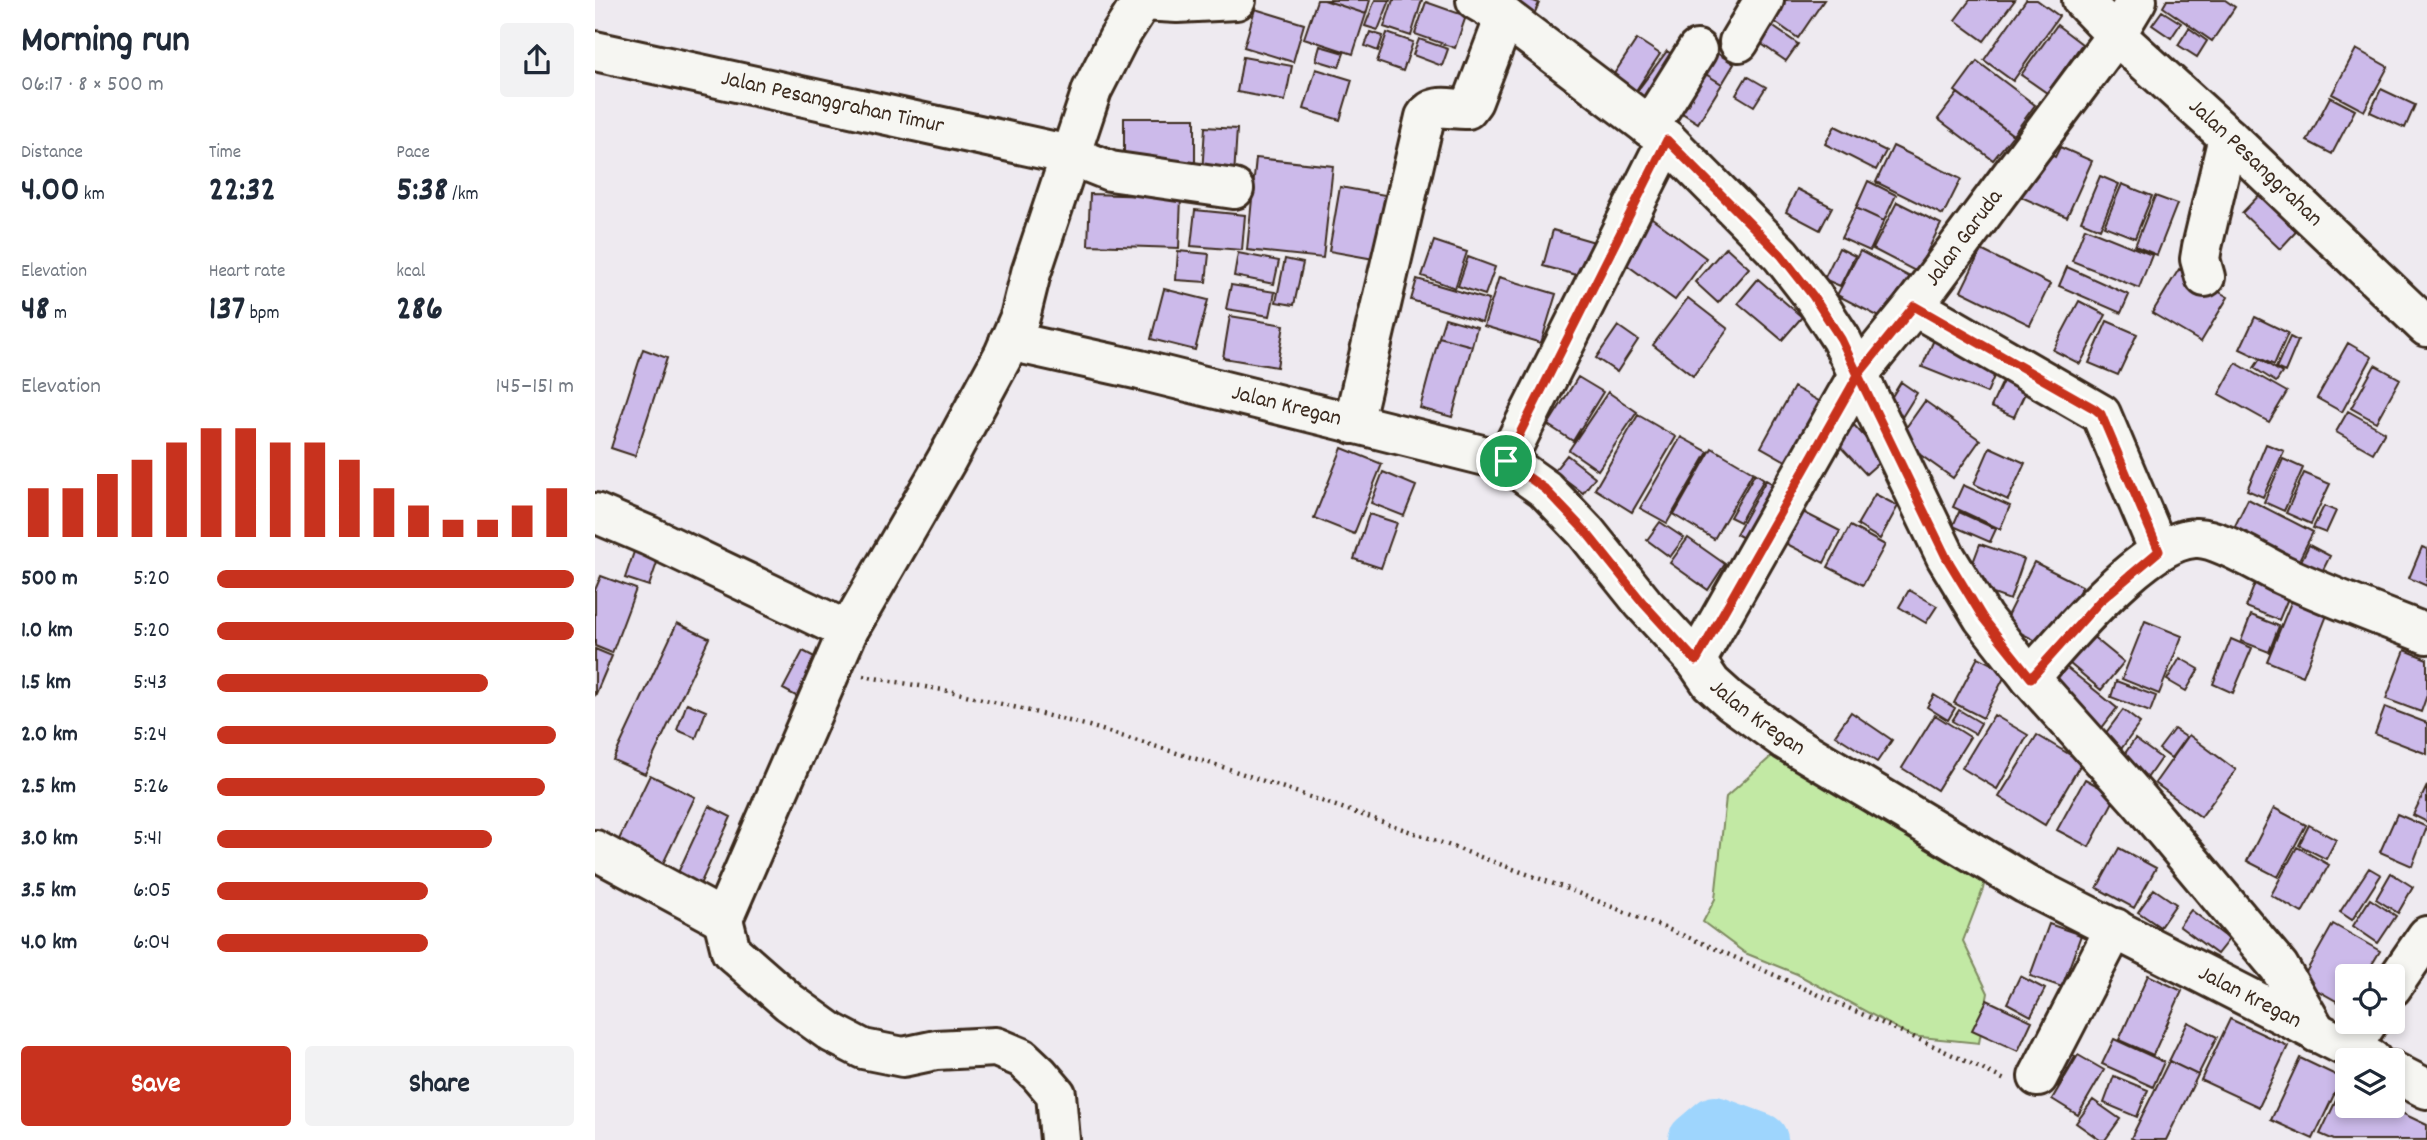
<!DOCTYPE html>
<html lang="en">
<head>
<meta charset="utf-8">
<style>
	body { margin:0; font-family:Dekko,sans-serif; background:#f2f2f3; color:#1f2937; height:100vh; display:flex; flex-direction:column; font-size:26px; white-space:nowrap }
	* { box-sizing:border-box; margin:0 }
	p { font-size:23px; color:#747a83 }
	.icon { flex:none; width:38px; height:38px; fill:none; stroke:currentColor; stroke-width:2; stroke-linecap:round; stroke-linejoin:round }
	.map { position:relative; flex:1; overflow:hidden }
	.panel { display:flex; flex-direction:column; background:#fff; width:595px }
	.panel>* { flex:none }
	.fabs { position:absolute; left:1740px; top:964px; display:grid; gap:14px }
	.fabs a { display:grid; place-items:center; width:70px; height:70px; border-radius:7px; background:#fff; box-shadow:0 4px 10px #0003; font-size:35px }
	.pin { position:absolute; display:grid; place-items:center; width:60px; height:60px; color:#fff; margin:-30px; border:4px solid #fff; border-radius:50%; box-shadow:0 2px 7px #0007 }
	.round { display:grid; place-items:center; flex:none; width:74px; height:74px; border-radius:7px; background:#f2f2f3 }
	.head { display:flex; align-items:center; justify-content:space-between; height:119px; padding:0 21px }
	h1 { font-size:38px; font-weight:700; line-height:52px }
	.metrics { display:grid; grid-template-columns:repeat(3,1fr); gap:10px; height:119px; padding:7px 21px }
	.metrics div { display:grid; align-content:center }
	.metrics b { font-size:35px; font-weight:700 }
	.metrics small { font-size:19px; font-weight:400 }
	.metrics p { font-size:19px }
	.chart { height:196px; padding:14px 21px }
	.chart p { display:flex; justify-content:space-between }
	.chart svg { width:100%; height:126px; margin-top:7px; stroke:#c8321e; stroke-width:6 }
	.cta { display:flex; gap:14px; margin-top:auto; padding:14px 21px }
	.cta a { flex:1; height:80px; border-radius:7px; background:#c8321e; color:#fff; font-size:28px; font-weight:700; line-height:80px; text-align:center }
	.cta a+a { background:#f2f2f3; color:#1f2937 }
	ul { padding:0 21px; list-style:none; font-size:23px }
	li { display:grid; grid-template-columns:112px 84px 1fr; align-items:center; height:52px }
	li i { height:18px; border-radius:9px; background:#c8321e }
	main { display:flex; flex:1; min-height:0 }
	.map>svg:first-child { display:block }
	.green { fill:#c2e9a4; stroke:#7e8a61; stroke-width:2 }
	.lines { fill:none; stroke-linecap:round; stroke-linejoin:round }
	.river { stroke:#9ed5fd; stroke-width:54 }
	.building { fill:#ccbaea; stroke:#3b2a1e; stroke-width:2 }
	.minor-casing { stroke:#3b2a1e; stroke-width:44 }
	.path { stroke:#3b2a1e; stroke-width:4.5; stroke-dasharray:2 5; stroke-linecap:butt }
	.minor { stroke:#f6f6f2; stroke-width:38 }
	.route-casing { stroke:#fff; stroke-width:14 }
	.route { stroke:#c8321e; stroke-width:9 }
	.labels { text-anchor:middle; dominant-baseline:central; stroke-width:5; stroke-linejoin:round; paint-order:stroke }
	.street-label { font-size:23px; fill:#3b2a1e; stroke:#f6f6f2 }
</style>
</head>
<body>
<main>
<section class="panel">
<div class="head"><div><h1>Morning run</h1><p>06:17 · 8 × 500 m</p></div><a class="round"><svg class="icon" aria-label="share" viewBox="0 0 24 24"><path d="M12 15V3M7 8l5-5 5 5M5 13v7h14v-7"/></svg></a></div>
<div class="metrics">
<div><p>Distance</p><b>4.00<small> km</small></b></div>
<div><p>Time</p><b>22:32</b></div>
<div><p>Pace</p><b>5:38<small> /km</small></b></div>
</div>
<div class="metrics">
<div><p>Elevation</p><b>48<small> m</small></b></div>
<div><p>Heart rate</p><b>137<small> bpm</small></b></div>
<div><p>kcal</p><b>286</b></div>
</div>
<div class="chart"><p><span>Elevation</span>145–151 m</p>
<svg viewBox="0 0 160 44" preserveAspectRatio="none"><path d="M5 44V27M15 44V27M25 44V22M35 44V17M45 44V11M55 44V6M65 44V6M75 44V11M85 44V11M95 44V17M105 44V27M115 44V33M125 44V38M135 44V38M145 44V33M155 44V27"/></svg>
</div>
<ul>
<li><b>500 m</b>5:20<i style="width:100%"></i></li>
<li><b>1.0 km</b>5:20<i style="width:100%"></i></li>
<li><b>1.5 km</b>5:43<i style="width:76%"></i></li>
<li><b>2.0 km</b>5:24<i style="width:95%"></i></li>
<li><b>2.5 km</b>5:26<i style="width:92%"></i></li>
<li><b>3.0 km</b>5:41<i style="width:77%"></i></li>
<li><b>3.5 km</b>6:05<i style="width:59%"></i></li>
<li><b>4.0 km</b>6:04<i style="width:59%"></i></li>
</ul>
<div class="cta"><a>Save</a><a>Share</a></div>
</section>
<div class="map">
<svg width="1832" height="1140" viewBox="0 0 1832 1140">
	<rect width="100%" height="100%" fill="#eeeaf0"/>
	<filter id="ink" filterUnits="userSpaceOnUse"><feTurbulence type="fractalNoise" baseFrequency=".0143" numOctaves="2"/><feDisplacementMap in="SourceGraphic" scale="14" xChannelSelector="R" yChannelSelector="G"/><feConvolveMatrix kernelMatrix="1 2 1 2 8 2 1 2 1" color-interpolation-filters="sRGB"/></filter>
	<g filter="url(#ink)">
		<!-- green -->
		<path class="green" d="M 1178,755 L 1393,866 L 1388,889 L 1368,941 L 1393,993 L 1384,1043 L 1316,1036 L 1202,974 L 1150,953 L 1108,922 L 1120,899 L 1131,797 Z"/>
		<g class="lines">
			<!-- river -->
			<path class="river" d="M 1100,1140 L 1120,1123 L 1166,1140"/>
		</g>
		<!-- building -->
		<path class="building" d="M 722,0 L 729,0 L 771,14 L 758,54 L 709,38 Z
			M 729,0 L 775,0 L 771,14 Z
			M 780,0 L 795,0 L 783,30 L 770,26 Z
			M 798,0 L 827,0 L 816,36 L 789,27 Z
			M 902,0 L 936,0 L 944,3 L 938,17 Z
			M 1181,0 L 1229,0 L 1203,38 L 1170,15 Z
			M 1375,0 L 1420,0 L 1389,41 L 1360,20 Z
			M 1431,0 L 1442,0 L 1464,16 L 1418,81 L 1389,60 Z
			M 1572,0 L 1630,0 L 1640,7 L 1617,41 L 1568,7 Z
			M 831,2 L 871,16 L 860,48 L 820,34 Z
			M 660,9 L 709,24 L 698,62 L 649,47 Z
			M 1567,11 L 1586,23 L 1576,38 L 1557,25 Z
			M 1167,19 L 1203,44 L 1191,61 L 1155,36 Z
			M 1462,25 L 1487,44 L 1452,93 L 1426,75 Z
			M 1594,28 L 1612,41 L 1602,57 L 1583,45 Z
			M 775,32 L 788,36 L 783,51 L 770,46 Z
			M 792,33 L 818,42 L 808,71 L 782,62 Z
			M 824,39 L 853,49 L 847,66 L 818,55 Z
			M 1042,39 L 1065,54 L 1038,95 L 1015,80 Z
			M 1109,45 L 1139,64 L 1127,84 L 1096,65 Z
			M 725,46 L 749,53 L 744,67 L 721,60 Z
			M 1761,49 L 1793,67 L 1769,111 L 1737,94 Z
			M 1072,51 L 1090,64 L 1056,111 L 1037,98 Z
			M 648,57 L 697,66 L 690,101 L 642,92 Z
			M 1382,61 L 1440,105 L 1418,135 L 1360,91 Z
			M 1096,65 L 1127,84 L 1103,123 L 1073,104 Z
			M 721,69 L 757,80 L 745,120 L 709,109 Z
			M 1152,76 L 1171,87 L 1159,106 L 1141,95 Z
			M 1786,89 L 1820,105 L 1810,128 L 1775,112 Z
			M 1363,93 L 1418,135 L 1398,160 L 1343,119 Z
			M 1735,97 L 1760,110 L 1737,154 L 1712,141 Z
			M 529,118 L 600,118 L 600,168 L 529,168 Z
			M 1240,126 L 1291,151 L 1281,170 L 1230,144 Z
			M 610,127 L 642,129 L 639,176 L 607,174 Z
			M 1298,146 L 1366,179 L 1348,215 L 1281,182 Z
			M 1465,147 L 1497,161 L 1472,217 L 1424,196 L 1445,150 L 1460,157 Z
			M 661,158 L 738,166 L 728,258 L 652,250 Z
			M 1505,176 L 1524,184 L 1505,229 L 1486,221 Z
			M 1273,181 L 1301,195 L 1289,221 L 1261,208 Z
			M 1527,184 L 1557,196 L 1540,238 L 1509,226 Z
			M 1673,186 L 1710,222 L 1685,249 L 1647,213 Z
			M 745,187 L 790,195 L 779,259 L 734,251 Z
			M 1202,189 L 1237,207 L 1225,230 L 1191,212 Z
			M 495,194 L 586,197 L 584,248 L 493,245 Z
			M 1560,196 L 1582,204 L 1562,255 L 1540,246 Z
			M 1302,202 L 1346,224 L 1322,272 L 1278,249 Z
			M 1261,208 L 1289,221 L 1275,251 L 1246,238 Z
			M 600,210 L 650,215 L 647,250 L 596,246 Z
			M 1053,215 L 1111,258 L 1080,300 L 1021,257 Z
			M 1490,228 L 1557,255 L 1544,288 L 1477,261 Z
			M 958,230 L 1003,243 L 993,278 L 948,266 Z
			M 839,241 L 872,252 L 860,288 L 827,276 Z
			M 1131,247 L 1154,268 L 1123,303 L 1100,282 Z
			M 1244,248 L 1260,256 L 1245,286 L 1229,279 Z
			M 1386,250 L 1455,284 L 1435,325 L 1366,291 Z
			M 583,251 L 614,254 L 611,282 L 581,280 Z
			M 1265,251 L 1315,277 L 1292,321 L 1242,295 Z
			M 643,253 L 684,261 L 679,284 L 639,276 Z
			M 873,257 L 900,267 L 890,295 L 863,286 Z
			M 690,259 L 708,263 L 699,305 L 681,302 Z
			M 1472,267 L 1534,295 L 1526,313 L 1464,286 Z
			M 1584,269 L 1633,297 L 1606,342 L 1557,313 Z
			M 904,277 L 961,294 L 946,343 L 889,326 Z
			M 822,279 L 894,300 L 887,322 L 816,300 Z
			M 1163,279 L 1207,317 L 1187,340 L 1143,303 Z
			M 636,285 L 680,292 L 675,316 L 631,309 Z
			M 569,289 L 613,300 L 600,350 L 556,339 Z
			M 1093,298 L 1133,329 L 1098,376 L 1058,345 Z
			M 1484,301 L 1511,315 L 1485,364 L 1458,350 Z
			M 635,316 L 689,325 L 682,367 L 628,358 Z
			M 1660,317 L 1693,333 L 1679,365 L 1645,349 Z
			M 850,318 L 882,327 L 877,346 L 844,337 Z
			M 1512,321 L 1542,334 L 1523,375 L 1494,363 Z
			M 1023,326 L 1043,340 L 1022,372 L 1001,358 Z
			M 1341,335 L 1405,362 L 1392,393 L 1327,367 Z
			M 844,337 L 877,346 L 857,417 L 825,408 Z
			M 1695,337 L 1703,341 L 1690,372 L 1681,368 Z
			M 1753,343 L 1777,357 L 1747,412 L 1722,398 Z
			M 48,349 L 72,358 L 40,456 L 16,448 Z
			M 1665,359 L 1687,373 L 1681,382 L 1659,368 Z
			M 1641,363 L 1692,392 L 1674,422 L 1624,394 Z
			M 1780,365 L 1805,379 L 1781,422 L 1756,408 Z
			M 1415,366 L 1438,376 L 1419,417 L 1396,407 Z
			M 983,377 L 1008,392 L 978,441 L 953,425 Z
			M 1306,382 L 1322,393 L 1304,422 L 1288,411 Z
			M 1199,387 L 1229,404 L 1196,464 L 1166,447 Z
			M 1013,392 L 1042,412 L 1003,470 L 974,450 Z
			M 1330,401 L 1385,440 L 1358,478 L 1303,439 Z
			M 1753,411 L 1790,432 L 1778,453 L 1741,432 Z
			M 1043,415 L 1081,437 L 1037,512 L 1000,489 Z
			M 1258,424 L 1289,458 L 1271,474 L 1240,441 Z
			M 1086,437 L 1113,452 L 1072,523 L 1045,508 Z
			M 1671,444 L 1689,451 L 1668,497 L 1652,490 Z
			M 1395,447 L 1430,463 L 1413,500 L 1379,484 Z
			M 747,448 L 787,464 L 759,534 L 719,518 Z
			M 1117,448 L 1158,472 L 1119,539 L 1079,515 Z
			M 972,455 L 1000,477 L 988,493 L 959,471 Z
			M 1688,459 L 1708,468 L 1689,511 L 1669,502 Z
			M 788,472 L 821,486 L 809,516 L 776,503 Z
			M 1160,473 L 1169,479 L 1145,522 L 1135,517 Z
			M 1709,473 L 1735,484 L 1716,524 L 1691,513 Z
			M 1171,480 L 1193,493 L 1163,546 L 1141,534 Z
			M 1368,485 L 1415,506 L 1405,529 L 1358,507 Z
			M 1280,494 L 1303,506 L 1285,539 L 1262,525 Z
			M 1653,499 L 1718,532 L 1703,562 L 1638,530 Z
			M 1729,506 L 1741,511 L 1731,533 L 1718,528 Z
			M 1206,511 L 1245,531 L 1229,563 L 1190,543 Z
			M 1364,512 L 1401,529 L 1395,542 L 1358,526 Z
			M 774,514 L 802,523 L 786,568 L 759,559 Z
			M 1065,522 L 1089,538 L 1075,557 L 1052,540 Z
			M 1255,526 L 1290,545 L 1268,585 L 1233,567 Z
			M 1093,538 L 1130,564 L 1113,590 L 1075,563 Z
			M 1385,544 L 1429,559 L 1415,600 L 1370,584 Z
			M 1714,545 L 1735,556 L 1727,572 L 1706,561 Z
			M 1827,547 L 1832,549 L 1832,586 L 1814,578 Z
			M 40,549 L 64,557 L 54,586 L 30,578 Z
			M 1439,562 L 1487,586 L 1455,648 L 1408,624 Z
			M 6,576 L 41,589 L 17,653 L 0,646 L 0,590 Z
			M 1662,578 L 1696,591 L 1684,620 L 1651,607 Z
			M 1314,590 L 1342,606 L 1331,623 L 1304,607 Z
			M 1701,590 L 1736,605 L 1708,676 L 1672,661 Z
			M 1656,615 L 1684,626 L 1674,652 L 1646,641 Z
			M 1550,621 L 1587,636 L 1564,694 L 1527,679 Z
			M 82,623 L 114,638 L 50,774 L 18,760 Z
			M 1496,635 L 1529,662 L 1506,690 L 1474,663 Z
			M 1636,639 L 1657,648 L 1638,693 L 1618,684 Z
			M 0,649 L 17,656 L 0,696 Z
			M 1810,650 L 1832,659 L 1832,695 L 1826,712 L 1791,699 Z
			M 208,651 L 231,663 L 210,701 L 188,689 Z
			M 1383,657 L 1412,672 L 1388,718 L 1359,703 Z
			M 1585,658 L 1604,669 L 1591,691 L 1572,680 Z
			M 1471,667 L 1522,708 L 1506,729 L 1454,689 Z
			M 1521,681 L 1561,696 L 1555,712 L 1516,697 Z
			M 1339,695 L 1360,708 L 1353,720 L 1332,707 Z
			M 92,703 L 111,711 L 101,738 L 82,730 Z
			M 1790,707 L 1832,723 L 1832,754 L 1780,734 Z
			M 1364,710 L 1386,723 L 1380,734 L 1357,721 Z
			M 1528,710 L 1545,723 L 1521,756 L 1504,742 Z
			M 1256,712 L 1297,740 L 1282,762 L 1240,735 Z
			M 1340,715 L 1375,737 L 1342,790 L 1307,768 Z
			M 1399,715 L 1433,735 L 1402,789 L 1367,768 Z
			M 1579,729 L 1591,737 L 1576,758 L 1564,749 Z
			M 1442,735 L 1487,762 L 1450,825 L 1404,797 Z
			M 1594,735 L 1641,770 L 1606,817 L 1560,783 Z
			M 1540,739 L 1566,758 L 1550,781 L 1524,762 Z
			M 55,775 L 100,797 L 63,874 L 18,852 Z
			M 1490,779 L 1521,796 L 1494,847 L 1462,830 Z
			M 1832,786 L 1832,822 L 1818,815 Z
			M 114,806 L 136,817 L 103,889 L 80,879 Z
			M 1679,808 L 1711,825 L 1683,877 L 1652,861 Z
			M 1802,814 L 1832,827 L 1817,866 L 1785,852 Z
			M 1714,825 L 1741,840 L 1731,859 L 1704,845 Z
			M 1702,847 L 1734,865 L 1707,913 L 1676,895 Z
			M 1524,848 L 1561,868 L 1539,908 L 1502,888 Z
			M 1774,868 L 1786,875 L 1757,920 L 1745,912 Z
			M 1796,873 L 1818,887 L 1803,913 L 1781,899 Z
			M 1559,889 L 1581,904 L 1565,927 L 1543,912 Z
			M 1775,899 L 1801,916 L 1783,943 L 1758,926 Z
			M 1596,910 L 1634,939 L 1622,954 L 1584,926 Z
			M 1454,924 L 1486,935 L 1467,987 L 1435,976 Z
			M 1738,924 L 1785,951 L 1770,976 L 1752,976 L 1752,1007 L 1706,981 Z
			M 1553,975 L 1587,991 L 1558,1055 L 1524,1040 Z
			M 1425,976 L 1450,989 L 1436,1016 L 1412,1003 Z
			M 1392,1000 L 1437,1021 L 1423,1051 L 1377,1030 Z
			M 1635,1019 L 1693,1046 L 1664,1107 L 1606,1080 Z
			M 1593,1022 L 1622,1037 L 1603,1075 L 1574,1061 Z
			M 1519,1039 L 1569,1062 L 1558,1087 L 1507,1064 Z
			M 1468,1051 L 1480,1057 L 1463,1087 L 1452,1081 Z
			M 1483,1055 L 1509,1070 L 1483,1115 L 1457,1099 Z
			M 1705,1058 L 1747,1078 L 1718,1139 L 1676,1120 Z
			M 1574,1061 L 1603,1075 L 1571,1140 L 1540,1140 L 1536,1138 Z
			M 1519,1076 L 1553,1090 L 1542,1117 L 1509,1103 Z
			M 1748,1086 L 1752,1087 L 1752,1106 L 1792,1106 L 1832,1125 L 1832,1140 L 1739,1140 L 1725,1134 Z
			M 1498,1100 L 1525,1119 L 1510,1140 L 1505,1140 L 1481,1123 Z"/>
		<g class="lines">
			<defs>
				<g id="minor">
					<path d="M 881,0 L 910,17 L 1072,140 L 1186,255 L 1218,296 L 1246,339 L 1351,557 L 1388,618 L 1435,678 L 1544,800 L 1684,967 L 1722,1033"/>
					<path id="s1" d="M 1487,0 L 1521,35 L 1633,137 L 1832,327"/>
					<path d="M 547,1 L 582,3 L 641,0"/>
					<path d="M 1144,42 L 1169,0"/>
					<path id="s2" d="M 0,51 L 475,155 L 515,171 L 639,189"/>
					<path d="M 1054,127 L 1102,50"/>
					<path d="M 1610,277 L 1605,259 L 1607,247 L 1633,137"/>
					<path d="M 1319,306 L 1506,414 L 1564,551"/>
					<path id="s3" d="M 414,341 L 545,370 L 911,461 L 950,489 L 991,532 L 1048,603 L 1101,661 L 1116,683 L 1136,701 L 1190,740 L 1431,884 L 1777,1060"/>
					<path d="M 758,424 L 830,117 C 839,102 857,110 872,109 L 878,101 L 910,17"/>
					<path d="M 911,461 L 1072,140"/>
					<path d="M 0,513 L 54,536 L 253,631 L 351,461 L 409,354 L 425,317 L 436,273 L 497,90 L 523,39 L 548,0"/>
					<path id="s4" d="M 1101,661 L 1263,375 L 1319,306 L 1418,173 L 1521,35 L 1542,0"/>
					<path d="M 1435,678 C 1467,641 1551,540 1600,538 C 1622,536 1667,565 1688,575 C 1735,597 1784,615 1832,634"/>
					<path d="M 0,850 L 128,919 L 253,631"/>
					<path d="M 128,919 L 136,951 L 194,1002 L 237,1033 L 268,1049 L 308,1057 L 341,1050 L 401,1047 L 427,1058 L 444,1074 L 461,1094 L 465,1140"/>
					<path d="M 1797,987 L 1832,936"/>
					<path d="M 1755,1049 L 1773,1022"/>
					<path d="M 1797,1071 L 1832,1089"/>
					<path d="M 1443,1077 L 1520,928"/>
				</g>
			</defs>
			<!-- minor casing -->
			<use href="#minor" class="minor-casing"/>
			<!-- path -->
			<path class="path" d="M 268,676 L 359,692 L 494,726 L 634,769 L 831,837 L 970,888 L 1112,945 L 1343,1048 L 1412,1081"/>
			<!-- minor -->
			<use href="#minor" class="minor"/>
		</g>
	</g>
	<g class="lines" filter="url(#ink)">
		<defs>
			<path id="route" d="M 911,461 L 950,489 L 991,532 L 1048,603 L 1101,661 L 1263,375 L 1351,557 L 1388,618 L 1436,678 L 1505,601 L 1564,551 L 1506,414 L 1500,409 L 1319,306 L 1263,375 L 1246,339 L 1218,296 L 1186,255 L 1072,140 L 911,461"/>
		</defs>
		<!-- route casing -->
		<use href="#route" class="route-casing"/>
		<!-- route -->
		<use href="#route" class="route"/>
	</g>
	<g class="labels">
		<!-- street labels -->
		<g class="street-label">
			<text stroke="none"><textPath href="#s2" startOffset="243">Jalan Pesanggrahan Timur</textPath></text>
			<text stroke="none"><textPath href="#s1" startOffset="238">Jalan Pesanggrahan</textPath></text>
			<text stroke="none"><textPath href="#s4" startOffset="502">Jalan Garuda</textPath></text>
			<text stroke="none"><textPath href="#s3" startOffset="285">Jalan Kregan</textPath></text>
			<text stroke="none"><textPath href="#s3" startOffset="873">Jalan Kregan</textPath></text>
			<text stroke="none"><textPath href="#s3" startOffset="1440">Jalan Kregan</textPath></text>
		</g>
	</g>
</svg>
<div class="fabs">
<a><svg class="icon" aria-label="locate" viewBox="0 0 24 24"><circle cx="12" cy="12" r="6"/><path d="M12 2v4M12 18v4M2 12h4M18 12h4"/></svg></a>
<a><svg class="icon" aria-label="layers" viewBox="0 0 24 24"><path d="M12 4l9 5-9 5-9-5zM3 14l9 5 9-5"/></svg></a>
</div>
<div class="pin" style="left:911px;top:461px;background:#1e9e55"><svg class="icon" aria-label="arrive" viewBox="0 0 24 24"><path d="M6 21V4h12l-3 4 3 4H6"/></svg></div>
</div>
</main>
</body>
</html>
